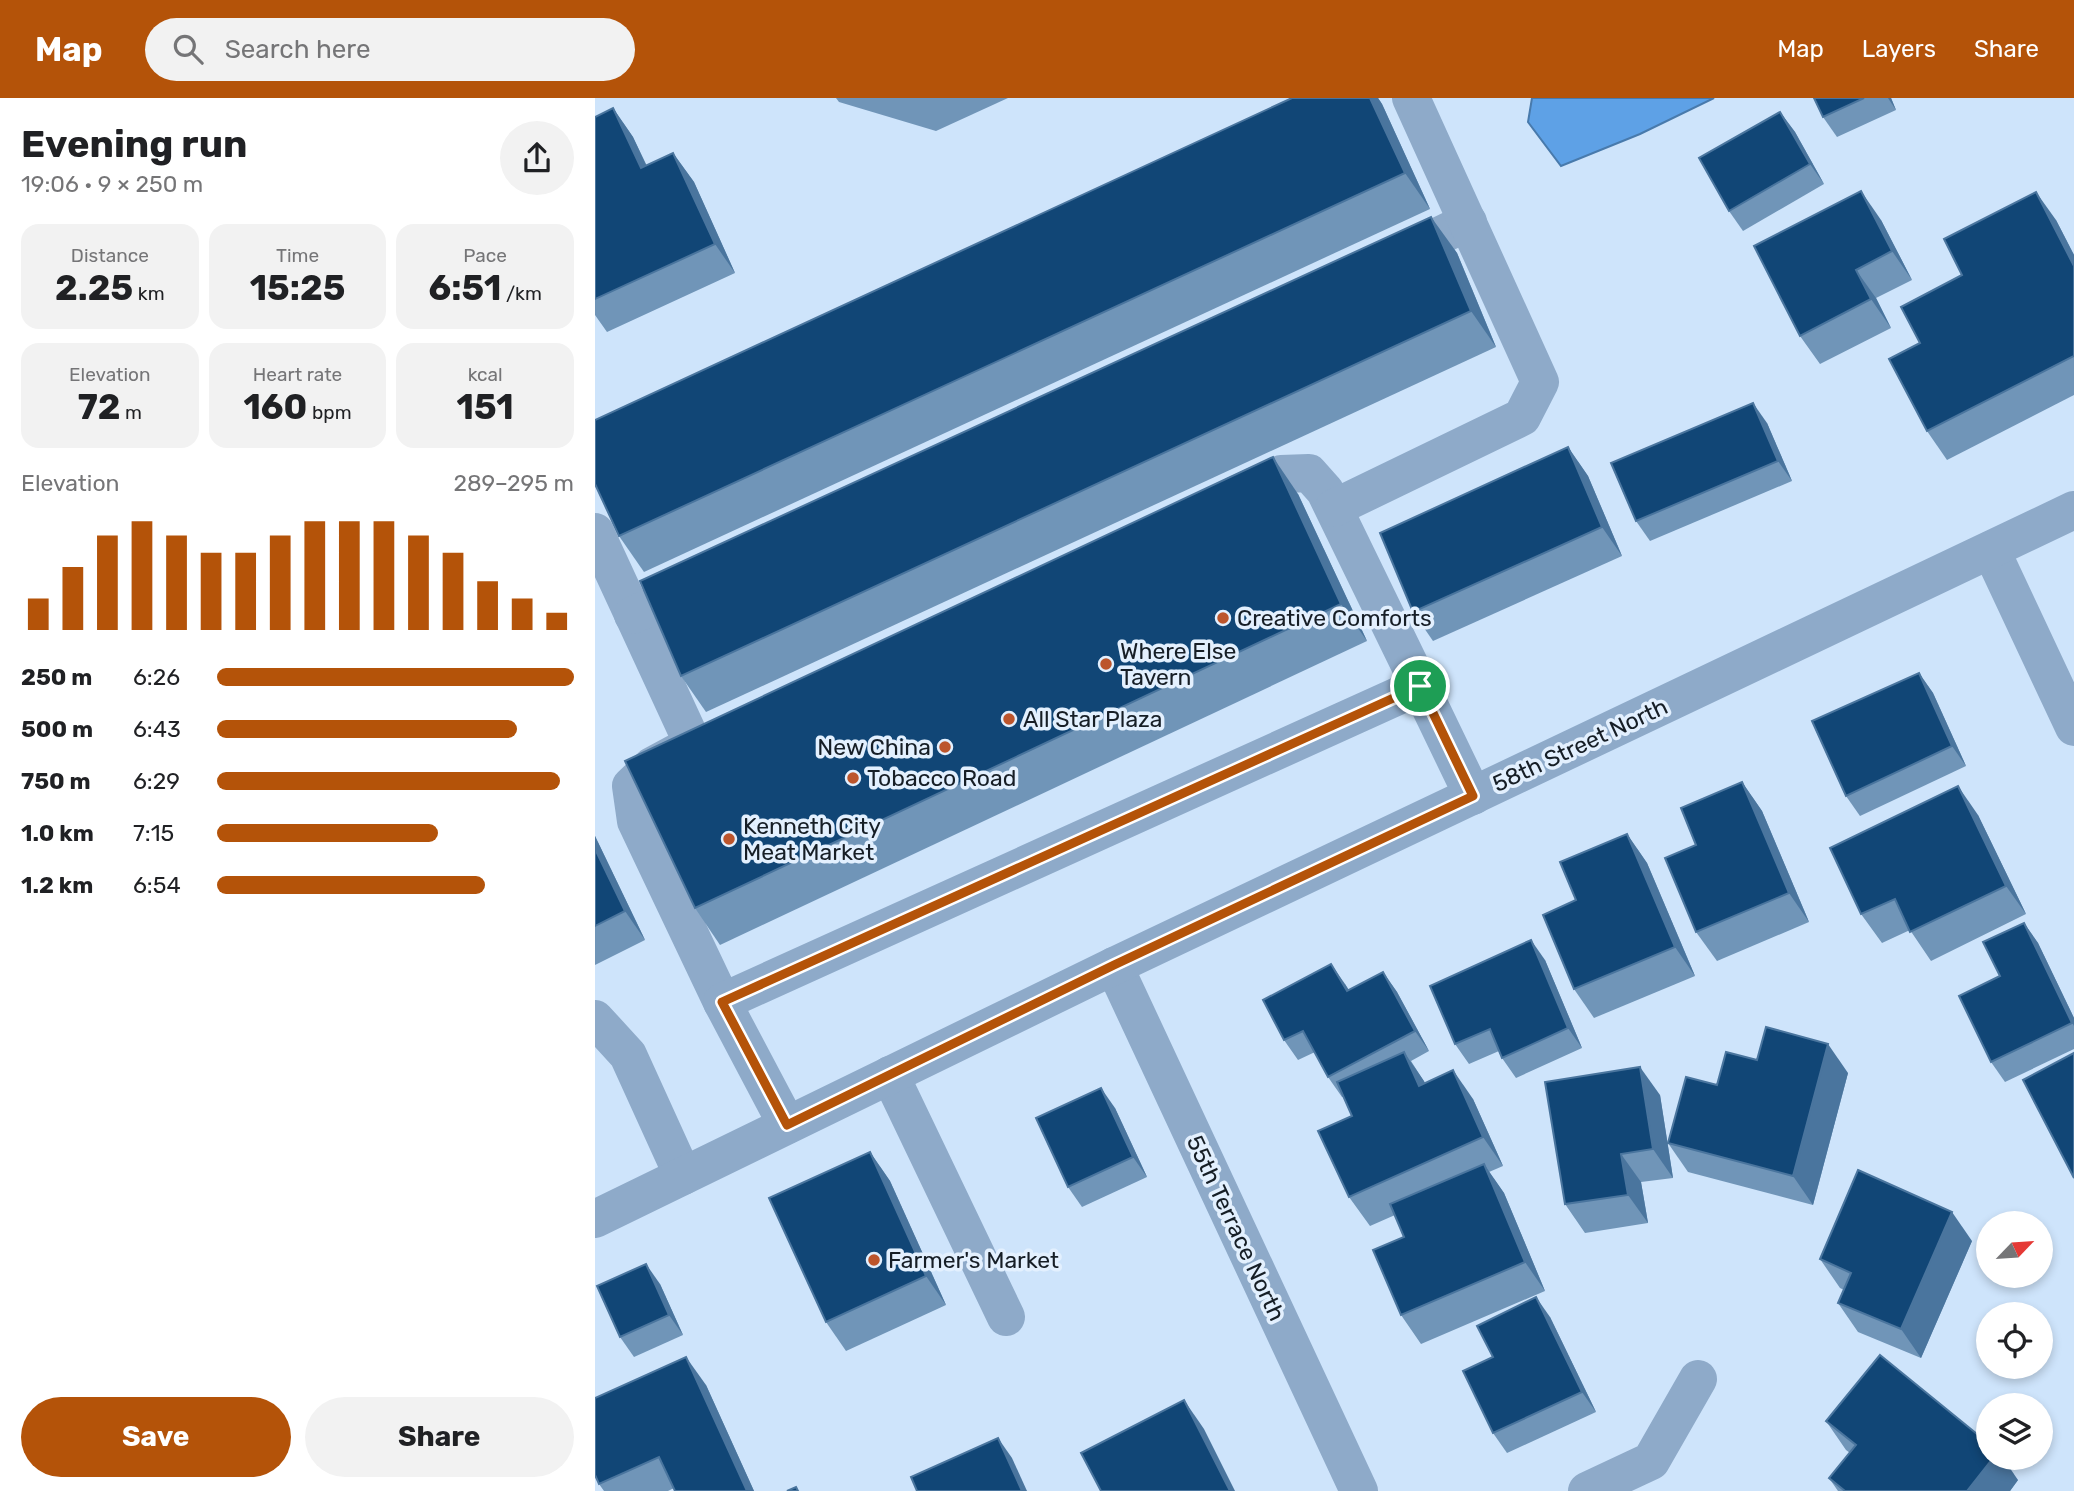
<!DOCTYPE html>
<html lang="en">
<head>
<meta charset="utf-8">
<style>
	body { margin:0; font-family:Rubik,sans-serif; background:#f2f2f2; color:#202124; height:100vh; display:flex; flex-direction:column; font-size:26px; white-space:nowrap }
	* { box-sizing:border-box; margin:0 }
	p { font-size:23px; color:#757577 }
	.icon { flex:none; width:38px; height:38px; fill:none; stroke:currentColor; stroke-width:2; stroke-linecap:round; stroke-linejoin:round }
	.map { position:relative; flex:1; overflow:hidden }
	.sheet { display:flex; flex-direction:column; background:#fff; width:595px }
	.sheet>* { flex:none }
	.needle { width:46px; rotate:65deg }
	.fabs { position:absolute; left:1381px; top:1113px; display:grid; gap:14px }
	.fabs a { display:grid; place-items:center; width:77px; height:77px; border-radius:50%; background:#fff; box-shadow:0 4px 10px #0003; font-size:35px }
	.pin { position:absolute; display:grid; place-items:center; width:60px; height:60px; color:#fff; margin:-30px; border:4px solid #fff; border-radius:50%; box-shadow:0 2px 7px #0007 }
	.round { display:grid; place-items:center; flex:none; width:74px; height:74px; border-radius:37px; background:#f2f2f2 }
	.summary { display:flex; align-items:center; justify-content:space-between; height:119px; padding:0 21px }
	h1 { font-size:38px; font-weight:700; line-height:52px }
	.stats { display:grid; grid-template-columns:repeat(3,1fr); gap:10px; height:119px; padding:7px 21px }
	.stats div { display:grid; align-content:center; border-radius:18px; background:#f2f2f2; text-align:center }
	.stats b { font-size:35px; font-weight:700 }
	.stats small { font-size:19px; font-weight:400 }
	.stats p { font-size:19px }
	.chart { height:196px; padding:14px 21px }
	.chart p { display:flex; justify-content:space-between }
	.chart svg { width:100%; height:126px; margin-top:7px; stroke:#b45309; stroke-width:6 }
	.primary-button { display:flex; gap:14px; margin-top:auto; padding:14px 21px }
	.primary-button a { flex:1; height:80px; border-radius:42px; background:#b45309; color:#fff; font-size:28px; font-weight:700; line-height:80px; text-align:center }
	.primary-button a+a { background:#f2f2f2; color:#202124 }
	ul { padding:0 21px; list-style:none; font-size:23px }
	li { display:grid; grid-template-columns:112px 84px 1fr; align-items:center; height:52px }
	li i { height:18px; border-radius:9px; background:#b45309 }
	header { display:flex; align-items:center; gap:42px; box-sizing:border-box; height:98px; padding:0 35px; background:#b45309; color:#fff }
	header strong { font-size:33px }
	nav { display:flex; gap:38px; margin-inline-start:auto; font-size:24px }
	.search { width:490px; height:63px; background:#f2f2f2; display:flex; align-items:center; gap:18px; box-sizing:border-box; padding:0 24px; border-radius:38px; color:#757577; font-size:26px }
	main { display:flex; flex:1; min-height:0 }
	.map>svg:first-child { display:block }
</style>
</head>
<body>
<header>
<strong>Map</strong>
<div class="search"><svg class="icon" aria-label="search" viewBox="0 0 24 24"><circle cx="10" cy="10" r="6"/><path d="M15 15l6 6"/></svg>Search here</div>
<nav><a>Map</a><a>Layers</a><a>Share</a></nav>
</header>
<main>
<section class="sheet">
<div class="summary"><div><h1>Evening run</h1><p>19:06 · 9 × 250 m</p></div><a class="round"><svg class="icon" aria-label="share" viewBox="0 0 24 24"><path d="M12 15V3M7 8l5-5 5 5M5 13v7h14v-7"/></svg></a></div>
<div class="stats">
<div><p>Distance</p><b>2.25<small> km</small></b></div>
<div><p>Time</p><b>15:25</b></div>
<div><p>Pace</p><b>6:51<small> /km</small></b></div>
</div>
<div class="stats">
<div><p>Elevation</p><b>72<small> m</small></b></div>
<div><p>Heart rate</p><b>160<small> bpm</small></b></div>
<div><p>kcal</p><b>151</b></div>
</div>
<div class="chart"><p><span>Elevation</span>289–295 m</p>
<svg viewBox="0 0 160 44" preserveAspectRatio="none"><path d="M5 44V33M15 44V22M25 44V11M35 44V6M45 44V11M55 44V17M65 44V17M75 44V11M85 44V6M95 44V6M105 44V6M115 44V11M125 44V17M135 44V27M145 44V33M155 44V38"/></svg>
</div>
<ul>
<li><b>250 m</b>6:26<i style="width:100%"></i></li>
<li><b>500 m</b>6:43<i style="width:84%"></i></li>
<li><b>750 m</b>6:29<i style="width:96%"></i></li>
<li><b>1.0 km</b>7:15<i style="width:62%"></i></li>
<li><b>1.2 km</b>6:54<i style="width:75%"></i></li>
</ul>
<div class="primary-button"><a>Save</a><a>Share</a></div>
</section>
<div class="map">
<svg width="1479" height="1393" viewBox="0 0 1479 1393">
	<rect width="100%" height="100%" fill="#cee4fb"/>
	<!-- water -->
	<polygon fill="#5ea1e6" stroke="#487aac" stroke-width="2" points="937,0 1119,0 1045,36 966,68 933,24"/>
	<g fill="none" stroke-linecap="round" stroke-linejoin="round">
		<!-- minor -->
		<g stroke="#8eaac9" stroke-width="38">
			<polyline points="802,158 873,124"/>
			<polyline points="640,397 686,376 714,375 730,393 825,588"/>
			<polyline points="739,410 927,319 945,284 816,0"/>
			<polyline points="0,434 98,646"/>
			<polyline points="1396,452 1479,629"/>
			<polyline points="38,517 102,488"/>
			<polyline points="83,654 57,668 36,688 41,723 127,904"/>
			<polyline points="519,868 764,1393"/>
			<polyline points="0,921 33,957 88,1078"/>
			<polyline points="295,977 411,1219"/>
			<polyline points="192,1027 127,904 825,588 878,698"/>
			<polyline points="0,1121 519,868 1479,412"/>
			<polyline points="992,1393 1056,1363 1103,1281"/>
		</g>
	</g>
	<!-- wall -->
	<g fill="#7095b8">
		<polygon points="241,0 413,0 341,33 244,4"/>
		<polygon points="697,0 783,0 787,6 835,111 49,474 24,438"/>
		<polygon points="1219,0 1296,0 1301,12 1242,39 1228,19"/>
		<polygon points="18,10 38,39 52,68 78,55 99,84 140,175 12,234 0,217 0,19"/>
		<polygon points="1185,14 1200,34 1229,86 1148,133 1134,113"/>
		<polygon points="836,119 862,155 901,249 111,614 86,578"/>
		<polygon points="1286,122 1317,182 1281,200 1296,230 1225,266 1205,238"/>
		<polygon points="1461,122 1479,157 1479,297 1352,362 1332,333 1325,245 1367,177"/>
		<polygon points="1172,325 1197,383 1055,443 1041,423"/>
		<polygon points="973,349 993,378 1027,458 838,543 818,514"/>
		<polygon points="703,396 772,543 125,847 100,810"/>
		<polygon points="1324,575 1338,595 1371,668 1265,718 1251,698"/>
		<polygon points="1147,684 1167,713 1214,824 1122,863 1101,834 1101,747"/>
		<polygon points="1383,717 1431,816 1336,863 1315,832 1287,845 1266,816"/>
		<polygon points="1032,736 1052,765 1100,878 999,920 979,891 981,802"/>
		<polygon points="0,738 50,842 0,867"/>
		<polygon points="1429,825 1443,845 1479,920 1479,951 1410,984 1396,964 1405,878"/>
		<polygon points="950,862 987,950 921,980 907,960 904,953 874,966 860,946"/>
		<polygon points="788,874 802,894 834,953 816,963 830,985 878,1001 908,1068 894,1074 909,1095 950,1193 826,1246 806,1217 809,1139 800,1117 775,1128 754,1099 757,1018 749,999 747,999 733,979 720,954 703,962 689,942 750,886 754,892"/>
		<polygon points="1162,962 1253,975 1218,1107 1093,1074 1073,1045 1122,987"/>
		<polygon points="1065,997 1078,1080 1046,1084 1053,1125 990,1135 970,1106"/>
		<polygon points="520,1010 552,1079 487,1109 473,1089"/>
		<polygon points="275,1054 295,1083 351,1207 251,1253 231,1224"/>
		<polygon points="1377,1143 1326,1260 1263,1234 1243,1205 1249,1192 1245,1190 1225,1161"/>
		<polygon points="65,1186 88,1237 39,1259 25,1239"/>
		<polygon points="955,1219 1001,1314 912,1355 898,1335 898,1259"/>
		<polygon points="111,1287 159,1393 80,1393 79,1390 73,1393 9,1393 4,1386"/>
		<polygon points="1231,1323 1423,1382 1415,1393 1243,1393 1234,1380 1255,1355 1251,1352"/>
	</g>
	<!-- shaded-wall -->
	<g fill="#4a759e">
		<polygon points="775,0 783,0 787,6 835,111 810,75"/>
		<polygon points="1293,0 1296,0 1301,12"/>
		<polygon points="18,10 38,39 66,99 46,70"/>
		<polygon points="1185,14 1200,34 1229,86 1215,66"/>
		<polygon points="78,55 99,84 140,175 120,146"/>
		<polygon points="1266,93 1286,122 1317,182 1297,153"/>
		<polygon points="1441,94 1461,122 1479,157 1479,168"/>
		<polygon points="836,119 862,155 901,249 876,213"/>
		<polygon points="1261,172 1281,200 1296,230 1276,201"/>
		<polygon points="1158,305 1172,325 1197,383 1183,363"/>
		<polygon points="973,349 993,378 1027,458 1007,429"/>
		<polygon points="678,359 703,396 772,543 746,506"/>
		<polygon points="1324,575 1338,595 1371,668 1357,648"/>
		<polygon points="1147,684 1167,713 1214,824 1194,795"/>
		<polygon points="1363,688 1383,717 1431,816 1411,788"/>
		<polygon points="1032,736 1052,765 1100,878 1080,849"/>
		<polygon points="0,738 50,842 30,813 0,751"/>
		<polygon points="1429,825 1443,845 1479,920 1479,928"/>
		<polygon points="936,842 950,862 987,950 973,930"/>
		<polygon points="736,866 750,886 766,913 752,893"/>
		<polygon points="788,874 802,894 834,953 820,933"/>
		<polygon points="1233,946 1253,975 1218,1107 1198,1078"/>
		<polygon points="809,954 829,983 844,1017 824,988"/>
		<polygon points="1045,969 1065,997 1078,1080 1058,1051"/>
		<polygon points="858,972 878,1001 908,1068 888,1039"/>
		<polygon points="506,990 520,1010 552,1079 538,1059"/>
		<polygon points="275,1054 295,1083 351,1207 331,1178"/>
		<polygon points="1026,1056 1046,1084 1053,1125 1033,1097"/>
		<polygon points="889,1066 909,1095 950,1193 930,1164"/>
		<polygon points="1357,1114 1377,1143 1326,1260 1306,1231"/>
		<polygon points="51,1166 65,1186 88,1237 74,1217"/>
		<polygon points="941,1199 955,1219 1001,1314 987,1294"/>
		<polygon points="91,1259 111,1287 159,1393 152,1393"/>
		<polygon points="589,1302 609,1331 640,1393 635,1393"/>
		<polygon points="403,1340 417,1360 432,1393 427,1393"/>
		<polygon points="1398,1360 1408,1360 1423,1382 1415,1393 1372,1393"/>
	</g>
	<!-- building -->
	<g fill="#114676" stroke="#4a759e" stroke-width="2">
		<polygon points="697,0 775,0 810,75 24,438 0,386 0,322"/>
		<polygon points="1219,0 1269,0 1228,19"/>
		<polygon points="18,10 46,70 78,55 120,146 0,201 0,19"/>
		<polygon points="1185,14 1215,66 1134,113 1104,60"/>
		<polygon points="1266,93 1297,153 1261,172 1276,201 1205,238 1159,148"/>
		<polygon points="1441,94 1479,168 1479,258 1332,333 1294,261 1325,245 1306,209 1367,177 1349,141"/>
		<polygon points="836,119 876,213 86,578 45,483"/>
		<polygon points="1158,305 1183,363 1041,423 1016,365"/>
		<polygon points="973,349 1007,429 818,514 785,435"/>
		<polygon points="678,359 746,506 100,810 30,663"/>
		<polygon points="1324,575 1357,648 1251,698 1217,623"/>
		<polygon points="1147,684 1194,795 1101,834 1070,760 1101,747 1086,710"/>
		<polygon points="1363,688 1411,788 1315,834 1300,801 1266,816 1235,750"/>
		<polygon points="1032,736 1080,849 979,891 948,817 981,802 965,764"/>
		<polygon points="0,751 30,813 0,828"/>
		<polygon points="1429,825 1477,925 1396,964 1364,898 1405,878 1388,844"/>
		<polygon points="936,842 973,930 907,960 895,931 860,946 835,888"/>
		<polygon points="736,866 752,893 788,874 820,933 733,979 708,933 689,942 668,902"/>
		<polygon points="1171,929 1233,946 1198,1078 1073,1045 1091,979 1122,987 1131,954 1162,962"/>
		<polygon points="809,954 824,988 858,972 888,1039 754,1099 723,1033 757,1018 742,984"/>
		<polygon points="1479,955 1479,1080 1428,982"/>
		<polygon points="1045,969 1058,1051 1026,1056 1033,1097 970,1106 950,984"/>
		<polygon points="506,990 538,1059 473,1089 441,1020"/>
		<polygon points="275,1054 331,1178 231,1224 174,1100"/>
		<polygon points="889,1066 930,1164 806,1217 778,1152 809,1139 795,1106"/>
		<polygon points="1263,1072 1357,1114 1306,1231 1243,1205 1256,1175 1225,1161"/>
		<polygon points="51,1166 74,1217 25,1239 2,1188"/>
		<polygon points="941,1199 987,1294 898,1335 868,1273 898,1259 882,1228"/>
		<polygon points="1285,1257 1393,1345 1393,1360 1398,1360 1372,1393 1250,1393 1234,1380 1261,1347 1231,1323"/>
		<polygon points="91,1259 152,1393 80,1393 64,1359 4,1386 0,1377 0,1300"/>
		<polygon points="589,1302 635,1393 506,1393 486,1355"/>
		<polygon points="403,1340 427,1393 322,1393 316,1379"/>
		<polygon points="201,1389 203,1393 192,1393"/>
	</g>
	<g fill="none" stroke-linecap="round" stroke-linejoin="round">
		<!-- route casing -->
		<g stroke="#fff" stroke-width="14">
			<polygon id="route" points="825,588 878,698 519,867 192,1027 127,904"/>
		</g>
		<!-- route -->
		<use href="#route" stroke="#b45309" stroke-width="9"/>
	</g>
	<!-- markers -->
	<g fill="#bc552c" stroke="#e3f0fe" stroke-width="2.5">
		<circle cx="628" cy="520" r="7"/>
		<circle cx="511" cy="566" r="7"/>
		<circle cx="414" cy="621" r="7"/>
		<circle cx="350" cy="649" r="7"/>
		<circle cx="258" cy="680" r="7"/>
		<circle cx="134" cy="741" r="7"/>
		<circle cx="279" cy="1162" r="7"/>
	</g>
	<g text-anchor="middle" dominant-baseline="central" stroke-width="7" stroke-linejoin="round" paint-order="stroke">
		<!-- poi labels -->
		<g font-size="23" fill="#161e26" stroke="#e3f0fe" text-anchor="start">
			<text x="642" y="520">Creative Comforts</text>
			<text x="525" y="553">Where Else<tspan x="525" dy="26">Tavern</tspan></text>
			<text x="428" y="621">All Star Plaza</text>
			<text x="336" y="649" text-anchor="end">New China</text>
			<text x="272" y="680">Tobacco Road</text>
			<text x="148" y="728">Kenneth City<tspan x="148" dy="26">Meat Market</tspan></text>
			<text x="293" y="1162">Farmer's Market</text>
		</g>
		<!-- street labels -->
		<g font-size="23" fill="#161e26" stroke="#e3f0fe">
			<text transform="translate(985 647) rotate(-25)">58th Street North</text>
			<text transform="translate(641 1130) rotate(65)">55th Terrace North</text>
		</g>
	</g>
</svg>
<div class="fabs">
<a><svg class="needle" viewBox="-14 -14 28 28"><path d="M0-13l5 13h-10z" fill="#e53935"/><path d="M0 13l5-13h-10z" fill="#757577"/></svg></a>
<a><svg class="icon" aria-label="locate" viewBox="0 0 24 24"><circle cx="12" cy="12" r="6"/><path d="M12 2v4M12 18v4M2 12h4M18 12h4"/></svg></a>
<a><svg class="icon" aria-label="layers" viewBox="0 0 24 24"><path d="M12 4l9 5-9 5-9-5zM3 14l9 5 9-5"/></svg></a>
</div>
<div class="pin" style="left:825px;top:588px;background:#1e9e55"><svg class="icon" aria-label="arrive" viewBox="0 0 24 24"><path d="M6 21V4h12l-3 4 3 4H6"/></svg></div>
</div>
</main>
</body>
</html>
